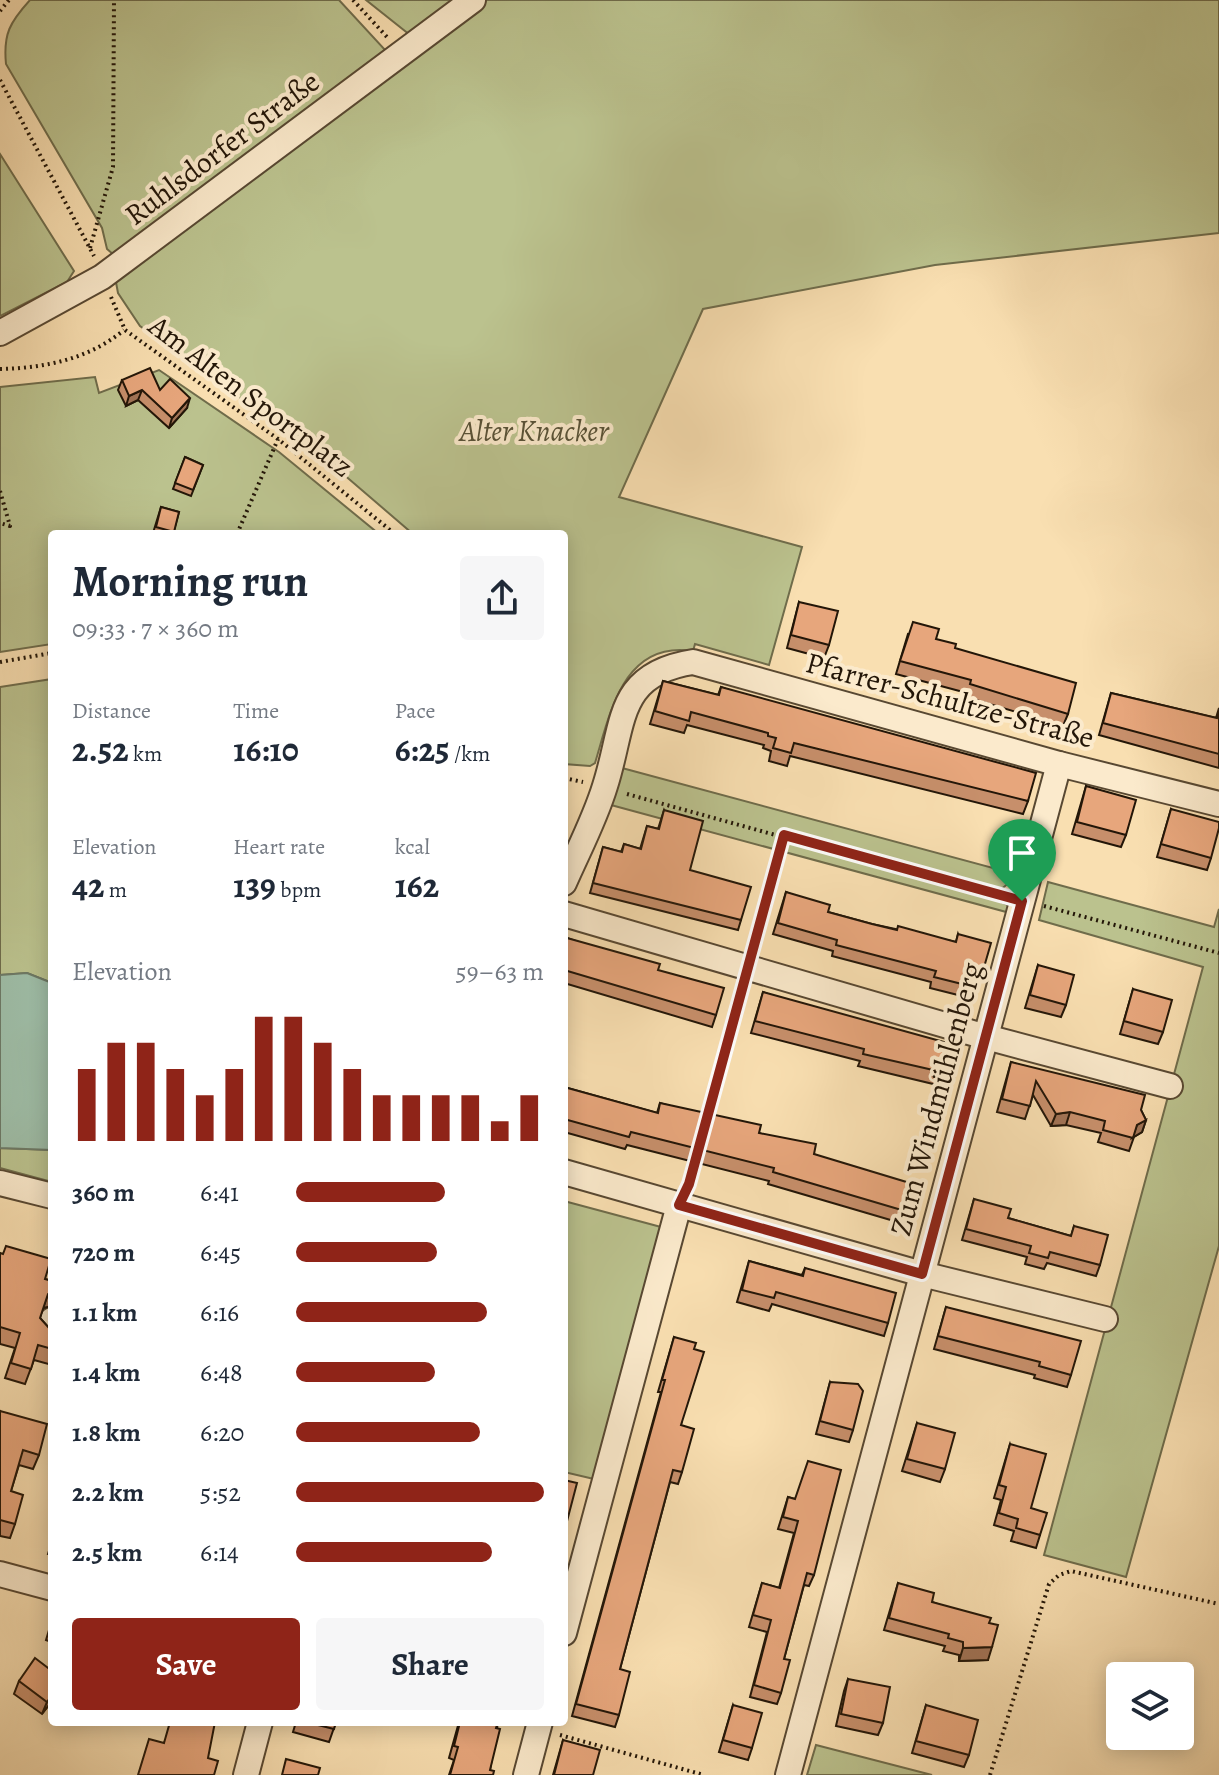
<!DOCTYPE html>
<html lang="en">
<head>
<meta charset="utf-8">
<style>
	body { margin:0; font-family:Alegreya,serif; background:#f6f6f7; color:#1f2937; height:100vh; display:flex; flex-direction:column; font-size:30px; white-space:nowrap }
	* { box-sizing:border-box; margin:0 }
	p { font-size:26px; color:#747a83 }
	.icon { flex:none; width:44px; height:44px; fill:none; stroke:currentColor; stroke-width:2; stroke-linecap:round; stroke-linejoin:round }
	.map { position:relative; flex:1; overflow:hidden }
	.sheet { position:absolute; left:48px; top:530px; width:520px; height:1196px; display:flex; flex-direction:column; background:#fff; border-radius:8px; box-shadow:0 4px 20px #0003 }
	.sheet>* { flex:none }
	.controls { position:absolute; left:1106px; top:1662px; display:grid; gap:16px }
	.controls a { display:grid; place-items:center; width:88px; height:88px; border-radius:8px; background:#fff; box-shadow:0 4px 20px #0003; font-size:40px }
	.pin { position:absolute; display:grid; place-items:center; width:68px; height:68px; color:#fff; margin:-82px -34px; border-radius:50% 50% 50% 0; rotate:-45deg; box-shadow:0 0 8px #0007 }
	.pin .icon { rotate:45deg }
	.round { display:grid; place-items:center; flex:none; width:84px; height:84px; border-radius:8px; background:#f6f6f7 }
	.overview { display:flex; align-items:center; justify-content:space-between; height:136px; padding:0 24px }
	h1 { font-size:44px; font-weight:600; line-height:60px }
	.metrics { display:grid; grid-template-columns:repeat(3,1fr); gap:12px; height:136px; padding:8px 24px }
	.metrics div { display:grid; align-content:center }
	.metrics b { font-size:34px; font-weight:600 }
	.metrics small { font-size:22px; font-weight:400 }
	.metrics p { font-size:22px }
	.chart { height:224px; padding:16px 24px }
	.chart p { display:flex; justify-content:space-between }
	.chart svg { width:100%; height:144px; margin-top:8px; stroke:#8f2418; stroke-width:6 }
	.primary-button { display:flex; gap:16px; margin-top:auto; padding:16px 24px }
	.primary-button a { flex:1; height:92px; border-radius:8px; background:#8f2418; color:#fff; font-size:32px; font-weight:600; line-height:92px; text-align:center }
	.primary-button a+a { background:#f6f6f7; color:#1f2937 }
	ul { padding:0 24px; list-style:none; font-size:26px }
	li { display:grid; grid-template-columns:128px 96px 1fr; align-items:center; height:60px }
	li i { height:20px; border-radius:10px; background:#8f2418 }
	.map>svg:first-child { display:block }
</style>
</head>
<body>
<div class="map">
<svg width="1219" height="1775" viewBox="0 0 1219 1775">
	<rect width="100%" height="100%" fill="#f9dfb1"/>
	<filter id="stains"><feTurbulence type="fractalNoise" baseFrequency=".0025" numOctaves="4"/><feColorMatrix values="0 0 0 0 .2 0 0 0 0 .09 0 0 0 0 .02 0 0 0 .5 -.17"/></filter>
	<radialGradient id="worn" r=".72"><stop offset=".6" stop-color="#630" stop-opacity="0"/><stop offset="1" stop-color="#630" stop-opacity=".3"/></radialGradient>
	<!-- green -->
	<g fill="#bbc28e" stroke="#6f6c4b" stroke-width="2">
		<path d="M30 0H339L387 52 114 255 107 249 102 228 6 64C3 34 10 22 30 0Z"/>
		<polygon points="366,0 456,0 410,35"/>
		<path d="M486 0H1219V233L935 265 703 309 619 497 802 547 769 665 695 644 693 651C623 640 610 714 595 763L590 766 564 764V534H413L328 461 140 326 118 293 115 277Z"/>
		<polygon points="0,154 74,271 67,282 0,316"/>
		<polygon points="159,370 279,452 379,534 52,534 52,644 0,652 0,387 95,377 99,393"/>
		<polygon points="52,679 52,983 27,973 0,975 0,687"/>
		<polygon points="622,768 1019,875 1000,890 996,900 1008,905 1010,913 611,805"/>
		<polygon points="1048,882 1214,927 1219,909 1219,1246 1126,1577 1044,1555 1203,967 1039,920"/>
		<polygon points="0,1148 52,1150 52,1182 0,1168"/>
		<polygon points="564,1201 661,1227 594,1479 564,1472"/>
		<polygon points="816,1745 932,1775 807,1775"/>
	</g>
	<!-- water -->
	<polygon fill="#9ebda7" stroke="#6d7a67" stroke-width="2" points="27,973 52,983 52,1150 0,1148 0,975"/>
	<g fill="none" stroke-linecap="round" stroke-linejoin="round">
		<!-- minor casing -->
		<g stroke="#584832" stroke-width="28">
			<g id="minor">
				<polyline points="0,333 102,277 473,0"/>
				<path d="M564 883C578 851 595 819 605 786 625 724 615 674 693 662L1059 764 1219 804"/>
				<polyline points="564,914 986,1037 1170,1086"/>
				<polyline points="564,1172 922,1274 1105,1319"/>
				<polyline points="0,1183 52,1196"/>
				<polyline points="49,1329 52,1320"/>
				<polyline points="0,1574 52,1588"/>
				<polyline points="564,1633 679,1205"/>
				<polyline points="246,1775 260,1722"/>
				<polyline points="526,1775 540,1722"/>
				<polyline points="788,1775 1059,764"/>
			</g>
		</g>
		<!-- path -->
		<g stroke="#231608" stroke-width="4" stroke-dasharray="2 4" stroke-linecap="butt">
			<polyline points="353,0 387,37"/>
			<polyline points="0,11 9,0"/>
			<polyline points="0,80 94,256"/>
			<polyline points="90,248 113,167 114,0"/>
			<polyline points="111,297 125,330 278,439 395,534"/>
			<path d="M0 369C45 368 89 359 124 330"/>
			<polyline points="0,491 10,526 0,523"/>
			<polyline points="237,534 278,439"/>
			<polyline points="0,662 52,653"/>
			<polyline points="564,778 583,782"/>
			<polyline points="627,794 1000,897"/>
			<polyline points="1044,906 1219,953"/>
			<polyline points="754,944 784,835"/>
			<polyline points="707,1118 742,988"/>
			<polyline points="689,1184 696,1158"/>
			<polyline points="560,1735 704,1775"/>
			<polyline points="990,1775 1049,1584 1059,1575 1071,1571 1219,1604"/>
		</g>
		<!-- minor -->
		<use href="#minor" stroke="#fbeacc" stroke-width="24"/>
	</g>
	<!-- wall -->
	<g fill="#c78f6b" stroke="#231608" stroke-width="2">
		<polygon points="122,380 160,390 187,408 169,428 138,400 126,406 118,390"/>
		<polygon points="185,457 203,465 191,496 173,489"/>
		<polygon points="161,507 179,512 173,534 153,533"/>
		<polygon points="799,602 829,645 824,658 787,648"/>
		<polygon points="908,634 936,639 1068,714 1063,726 966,697 967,693 896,674"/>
		<polygon points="663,681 718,695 721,687 1028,801 1023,814 790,756 787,766 769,761 771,751 763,748 764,745 687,725 684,733 650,724"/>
		<polygon points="1111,693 1216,718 1219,708 1219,768 1099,735"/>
		<polygon points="1086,786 1126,835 1121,847 1072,834"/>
		<polygon points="1171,809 1211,858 1207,870 1157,857"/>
		<polygon points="664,810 690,870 741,920 738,930 590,893 603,847 621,852 624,844 640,849 647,826 658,829"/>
		<polygon points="786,892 828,912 872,924 956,942 958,934 978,988 974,999 930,988 931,982 832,956 833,951 773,934"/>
		<polygon points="567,938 658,970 716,1015 712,1027 564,983 564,946"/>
		<polygon points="1038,965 1066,1005 1061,1017 1025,1008"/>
		<polygon points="1133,989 1163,1032 1158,1044 1120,1034"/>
		<polygon points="763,992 955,1075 950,1088 858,1066 860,1061 751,1033"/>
		<polygon points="1011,1062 1141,1110 1146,1120 1142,1132 1134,1137 1129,1151 1098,1142 1101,1133 1066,1125 1051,1126 1033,1095 1025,1119 997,1112"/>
		<polygon points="564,1087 657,1113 660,1103 759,1133 814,1154 915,1214 911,1226 768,1184 769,1181 627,1145 625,1149 564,1132"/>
		<polygon points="974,1199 1008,1218 1071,1236 1074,1226 1100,1265 1096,1276 1047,1263 1044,1269 1025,1264 1027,1257 962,1240"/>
		<polygon points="0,1253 45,1279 52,1281 52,1306 43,1308 40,1318 49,1328 52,1328 52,1365 34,1360 25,1384 5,1378 15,1348 0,1344"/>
		<polygon points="749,1261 802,1275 805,1268 888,1323 884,1336 772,1304 769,1311 737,1302"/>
		<polygon points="946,1307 1071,1375 1067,1387 1034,1378 1035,1375 934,1349"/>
		<polygon points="674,1337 694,1349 681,1425 682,1472 678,1484 670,1482 620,1669 619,1715 615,1727 572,1716 661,1392 658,1392"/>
		<polygon points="830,1382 853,1430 849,1442 816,1434"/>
		<polygon points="0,1411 39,1455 33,1469 19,1465 11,1491 15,1524 10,1538 0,1536"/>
		<polygon points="917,1423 945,1469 940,1482 902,1471"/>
		<polygon points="1010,1444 1040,1535 1036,1548 1011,1541 1014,1531 994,1525 1001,1500 994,1498"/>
		<polygon points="788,1497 795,1499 814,1575 809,1586 804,1585 784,1659 781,1693 777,1704 750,1697 767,1632 749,1627 762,1583 779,1588 794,1533 778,1529"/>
		<polygon points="52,1541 52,1555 48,1554"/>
		<polygon points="898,1583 932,1602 989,1623 988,1660 959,1661 959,1655 943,1651 945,1646 884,1630"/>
		<polygon points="52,1620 52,1642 46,1640"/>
		<polygon points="848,1679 883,1723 878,1735 836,1726 844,1691"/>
		<polygon points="19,1681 52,1701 42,1714 14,1694"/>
		<polygon points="733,1705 752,1748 748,1760 719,1752"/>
		<polygon points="926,1705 969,1755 964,1767 912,1753"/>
		<polygon points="296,1722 336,1722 329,1742 293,1732"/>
		<polygon points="459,1722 498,1722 490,1770 493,1775 449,1775 454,1760 449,1758"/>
		<polygon points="563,1740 593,1775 553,1775"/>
	</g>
	<!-- shaded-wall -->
	<g fill="#a27457" stroke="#231608" stroke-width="2">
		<polygon points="142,390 138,400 126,406 129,396"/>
		<polygon points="190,398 187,408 169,428 172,418"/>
		<polygon points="1070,1112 1066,1125 1051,1126 1056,1114"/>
		<polygon points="1146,1120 1142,1132 1132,1138 1137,1125"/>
		<polygon points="52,1293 52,1306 43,1308 48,1294"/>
		<polygon points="992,1647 988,1660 959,1661 963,1648"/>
		<polygon points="52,1695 52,1701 42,1714 47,1702"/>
	</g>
	<!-- building -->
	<g fill="#e7a67c" stroke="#231608" stroke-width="2">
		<polygon points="150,368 160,390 170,379 190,398 172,418 142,390 129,396 122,380"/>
		<polygon points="185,457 203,465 193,490 175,483"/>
		<polygon points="161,507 179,512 174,532 156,527"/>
		<polygon points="799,602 838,611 829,645 791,635"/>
		<polygon points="913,622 939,629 936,639 956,644 955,648 1076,683 1068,714 970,684 971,680 900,661"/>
		<polygon points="663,681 719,695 721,687 1036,773 1028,801 794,743 791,753 773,748 776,738 768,736 768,733 691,712 689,721 655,711"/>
		<polygon points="1111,693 1217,718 1219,711 1219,754 1103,723"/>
		<polygon points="1086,786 1136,800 1126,835 1077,822"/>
		<polygon points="1171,809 1219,822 1219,828 1211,858 1161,844"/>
		<polygon points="664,810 703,821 690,870 751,887 741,920 593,883 603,847 622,852 624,844 641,849 647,826 659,829"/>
		<polygon points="786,892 830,905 828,912 872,924 897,930 898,926 956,942 958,934 991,943 978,988 934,977 936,971 836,945 837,940 778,923"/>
		<polygon points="567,938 660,964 658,970 724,988 716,1015 564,970 564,949"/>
		<polygon points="1038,965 1074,975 1066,1005 1030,995"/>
		<polygon points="1133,989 1172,1000 1163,1032 1124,1021"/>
		<polygon points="763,992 962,1047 955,1075 863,1054 864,1049 755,1021"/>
		<polygon points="1011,1062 1145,1095 1141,1110 1146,1120 1137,1125 1133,1138 1103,1130 1105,1121 1070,1112 1056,1114 1036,1081 1030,1106 1002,1099"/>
		<polygon points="564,1087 658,1113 660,1103 761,1125 759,1133 816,1144 814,1154 923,1187 915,1214 773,1172 774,1168 631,1132 629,1137 564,1119"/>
		<polygon points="974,1199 1011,1209 1008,1218 1071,1236 1074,1226 1108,1235 1100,1265 1050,1252 1048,1258 1029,1253 1031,1246 966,1229"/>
		<polygon points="6,1246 51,1259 45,1279 52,1281 52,1293 48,1294 40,1318 49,1328 52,1328 52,1349 38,1345 31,1369 11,1363 20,1333 0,1327 0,1253 3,1254"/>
		<polygon points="749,1261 803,1276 805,1268 896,1293 888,1323 776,1292 774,1298 742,1290"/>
		<polygon points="946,1307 1081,1341 1071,1375 1039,1366 1040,1362 938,1336"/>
		<polygon points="674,1337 696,1343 694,1349 704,1352 681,1425 694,1429 682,1472 673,1470 620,1669 630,1672 619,1715 576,1704 665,1380 662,1380"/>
		<polygon points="830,1382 858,1384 863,1391 853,1430 820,1421"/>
		<polygon points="0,1411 47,1424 39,1455 23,1450 11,1491 23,1495 15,1524 0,1520"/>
		<polygon points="917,1423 955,1433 945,1469 907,1459"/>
		<polygon points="1010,1444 1046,1454 1031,1508 1047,1513 1040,1535 1016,1528 1018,1519 999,1513 1006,1487 999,1485"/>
		<polygon points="808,1461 841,1470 814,1575 807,1573 784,1659 790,1660 781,1693 754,1685 771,1620 753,1615 762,1583 780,1588 798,1521 783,1517 788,1497 795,1499"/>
		<polygon points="564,1480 577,1483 566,1525 564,1524"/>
		<polygon points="898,1583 934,1593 932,1602 991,1618 989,1623 998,1625 992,1647 963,1648 963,1642 948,1638 949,1634 889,1618"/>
		<polygon points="35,1658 52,1671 52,1695 47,1702 19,1681"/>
		<polygon points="848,1679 890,1687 883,1723 841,1714"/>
		<polygon points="733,1705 762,1713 752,1748 723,1740"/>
		<polygon points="926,1705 978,1720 969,1755 916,1741"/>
		<polygon points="170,1722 215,1722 208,1758 218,1761 214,1775 138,1775 149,1739 164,1743"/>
		<polygon points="306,1722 336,1722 334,1729"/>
		<polygon points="460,1722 498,1722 496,1728 500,1729 490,1770 494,1771 493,1775 450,1775 458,1747 454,1746"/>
		<polygon points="563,1740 600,1750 593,1775 554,1775"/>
		<polygon points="286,1759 320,1768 318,1775 282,1775"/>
	</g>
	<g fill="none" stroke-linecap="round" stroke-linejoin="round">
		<!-- route casing -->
		<g stroke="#fff" stroke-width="16">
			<polygon id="route" points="784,835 1022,901 922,1274 679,1205 689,1184"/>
		</g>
		<!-- route -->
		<use href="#route" stroke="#8f2418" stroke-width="10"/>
	</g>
	<g text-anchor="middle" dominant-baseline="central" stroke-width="8" stroke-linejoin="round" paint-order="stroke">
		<!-- street labels -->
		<g font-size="30" fill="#231608" stroke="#fbeacc">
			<text transform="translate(222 148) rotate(-37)">Ruhlsdorfer Straße</text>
			<text transform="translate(251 396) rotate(37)">Am Alten Sportplatz</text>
			<text transform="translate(950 700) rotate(15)">Pfarrer-Schultze-Straße</text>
			<text transform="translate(936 1099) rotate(-75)">Zum Windmühlenberg</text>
		</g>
		<!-- park labels -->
		<g font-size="30" font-style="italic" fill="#585237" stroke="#fbeacc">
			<text x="534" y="431">Alter Knacker</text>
		</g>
	</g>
	<rect width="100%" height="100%" filter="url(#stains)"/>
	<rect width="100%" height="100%" fill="url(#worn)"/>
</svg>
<div class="controls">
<a><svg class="icon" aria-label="layers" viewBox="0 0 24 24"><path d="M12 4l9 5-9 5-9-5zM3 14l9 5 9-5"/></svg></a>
</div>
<div class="pin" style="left:1022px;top:901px;background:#1e9e55"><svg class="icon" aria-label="arrive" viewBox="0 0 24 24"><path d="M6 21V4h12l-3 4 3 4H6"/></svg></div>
<section class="sheet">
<div class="overview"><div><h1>Morning run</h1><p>09:33 · 7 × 360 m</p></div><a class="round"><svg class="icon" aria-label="share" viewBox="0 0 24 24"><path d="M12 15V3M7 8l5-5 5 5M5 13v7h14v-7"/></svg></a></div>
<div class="metrics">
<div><p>Distance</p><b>2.52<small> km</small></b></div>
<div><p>Time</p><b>16:10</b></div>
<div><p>Pace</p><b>6:25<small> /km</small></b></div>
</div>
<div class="metrics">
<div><p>Elevation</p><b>42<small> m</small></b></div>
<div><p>Heart rate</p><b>139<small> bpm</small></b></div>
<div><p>kcal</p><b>162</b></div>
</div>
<div class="chart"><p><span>Elevation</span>59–63 m</p>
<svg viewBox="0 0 160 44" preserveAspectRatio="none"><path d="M5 44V22M15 44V14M25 44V14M35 44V22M45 44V30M55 44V22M65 44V6M75 44V6M85 44V14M95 44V22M105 44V30M115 44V30M125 44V30M135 44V30M145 44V38M155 44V30"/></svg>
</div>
<ul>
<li><b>360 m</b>6:41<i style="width:60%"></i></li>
<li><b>720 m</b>6:45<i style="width:57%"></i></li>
<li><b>1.1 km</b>6:16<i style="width:77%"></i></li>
<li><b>1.4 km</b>6:48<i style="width:56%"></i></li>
<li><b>1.8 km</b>6:20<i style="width:74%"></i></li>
<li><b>2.2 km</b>5:52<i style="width:100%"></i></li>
<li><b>2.5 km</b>6:14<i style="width:79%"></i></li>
</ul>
<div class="primary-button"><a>Save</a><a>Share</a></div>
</section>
</div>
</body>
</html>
